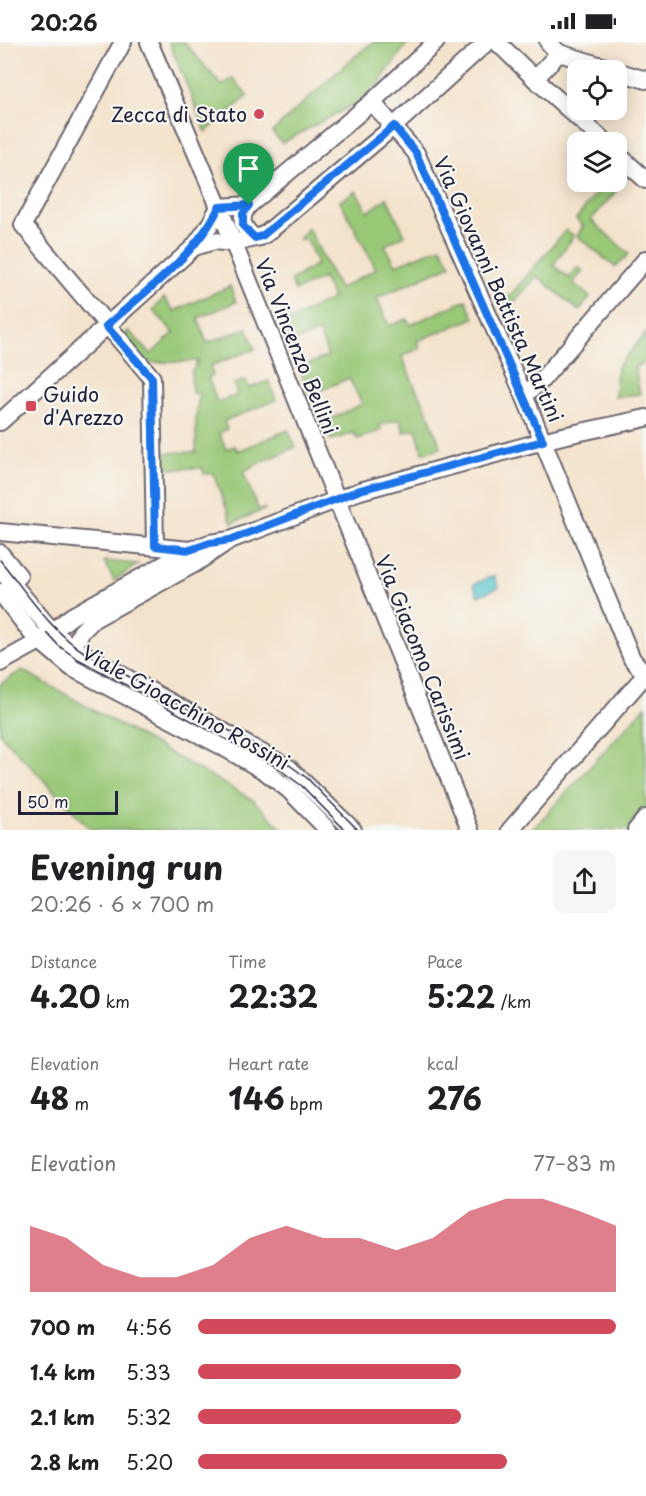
<!DOCTYPE html>
<html lang="en">
<head>
<meta charset="utf-8">
<style>
	body { margin:0; font-family:"Playpen Sans",sans-serif; background:#f6f6f6; color:#202124; height:100vh; display:flex; flex-direction:column; font-size:22px; white-space:nowrap }
	* { box-sizing:border-box; margin:0 }
	p { font-size:20px; color:#757577 }
	.icon { flex:none; width:33px; height:33px; fill:none; stroke:currentColor; stroke-width:2; stroke-linecap:round; stroke-linejoin:round }
	.map { position:relative; height:788px; overflow:hidden }
	.side { display:flex; flex-direction:column; background:#fff; flex:1 }
	.side>* { flex:none }
	.buttons { position:absolute; left:567px; top:18px; display:grid; gap:12px }
	.buttons a { display:grid; place-items:center; width:60px; height:60px; border-radius:12px; background:#fff; box-shadow:0 3px 15px #0003; font-size:30px }
	.scale { position:absolute; left:18px; bottom:15px; width:100px; box-sizing:border-box; padding-left:6px; border:3px solid #22223b; border-top:0; font-size:16px; line-height:21px; white-space:nowrap; color:#22223b; -webkit-text-stroke:4px #f6f6f2; paint-order:stroke }
	.pin { position:absolute; display:grid; place-items:center; width:51px; height:51px; color:#fff; margin:-62px -26px; border-radius:50% 50% 50% 0; rotate:-45deg; box-shadow:0 0 6px #0007 }
	.pin .icon { rotate:45deg }
	.round { display:grid; place-items:center; flex:none; width:63px; height:63px; border-radius:12px; background:#f6f6f6 }
	.summary { display:flex; align-items:center; justify-content:space-between; height:102px; padding:0 30px }
	h1 { font-size:33px; font-weight:700; line-height:45px }
	.metrics { display:grid; grid-template-columns:repeat(3,1fr); gap:9px; height:102px; padding:6px 30px }
	.metrics div { display:grid; align-content:center }
	.metrics b { font-size:30px; font-weight:700 }
	.metrics small { font-size:16px; font-weight:400 }
	.metrics p { font-size:16px }
	.chart { height:168px; padding:12px 30px }
	.chart p { display:flex; justify-content:space-between }
	.chart svg { width:100%; height:108px; margin-top:6px; fill:#d1495b; opacity:.7 }
	ul { padding:0 30px; list-style:none; font-size:20px }
	li { display:grid; grid-template-columns:96px 72px 1fr; align-items:center; height:45px }
	li i { height:15px; border-radius:8px; background:#d1495b }
	.status { display:flex; justify-content:space-between; align-items:center; height:42px; padding:0 30px; background:#fff; direction:ltr }
	.status svg { height:16px; fill:currentColor }
	.map>svg:first-child { display:block }
</style>
</head>
<body>
<div class="status"><b>20:26</b><svg viewBox="0 0 49 12"><path d="M0 12V9h3v3zM5 12V6h3v6zM10 12V3h3v9zM15 12V0h3v12zM26 1h20v11H26zM47 4h2v5h-2z"/></svg></div>
<div class="map">
<svg width="646" height="788" viewBox="0 0 646 788">
	<rect width="100%" height="100%" fill="#f6f6f2"/>
	<filter id="ink" filterUnits="userSpaceOnUse"><feTurbulence type="fractalNoise" baseFrequency=".0167" numOctaves="2"/><feDisplacementMap in="SourceGraphic" scale="12" xChannelSelector="R" yChannelSelector="G"/><feConvolveMatrix kernelMatrix="1 2 1 2 8 2 1 2 1" color-interpolation-filters="sRGB"/></filter>
	<filter id="wash" filterUnits="userSpaceOnUse"><feTurbulence type="fractalNoise" baseFrequency=".008" numOctaves="4" result="noise"/><feDisplacementMap in="SourceGraphic" scale="24" xChannelSelector="R" yChannelSelector="G"/><feGaussianBlur stdDeviation="1.35" result="paint"/><feColorMatrix in="noise" values="0 0 0 0 0 0 0 0 0 0 0 0 0 0 0 0 0 1.4 0 .05"/><feComposite in="paint" operator="in"/></filter>
	<g filter="url(#wash)">
		<rect width="100%" height="100%" fill="#f4e3cc"/>
		<!-- green -->
		<g fill="#99c877" stroke="#5e7559" stroke-width="1.5">
			<polygon points="169,0 184,0 222,44 233,36 248,54 206,90"/>
			<polygon points="373,0 408,0 371,53 282,101 272,90 347,21"/>
			<polygon points="617,135 624,140 591,178 629,212 615,225 577,194 583,184 576,177 605,140 616,140"/>
			<polygon points="356,149 368,170 387,156 405,193 385,203 396,223 441,205 451,223 377,256 389,284 407,277 410,283 466,258 474,276 417,299 420,306 402,314 414,343 425,363 441,406 423,411 416,387 404,390 400,377 380,383 381,389 357,397 354,391 331,398 322,381 362,362 349,336 310,353 299,326 328,314 319,290 289,301 280,283 333,256 323,236 295,249 291,238 317,222 307,198 299,197 308,186 339,247 376,227 340,159"/>
			<polygon points="566,188 574,194 553,223 569,236 578,225 583,229 573,241 590,255 579,269 537,234 505,270 502,263"/>
			<polygon points="230,244 236,260 198,276 207,301 247,286 255,307 210,324 213,333 208,335 217,360 237,353 234,342 246,338 249,346 269,339 276,358 224,379 227,387 219,391 226,407 235,404 238,409 288,388 296,405 257,422 243,430 258,467 266,467 232,481 213,431 204,432 203,426 162,427 160,411 196,410 196,377 199,351 192,351 191,331 198,319 145,321 122,293 129,289 151,312 174,291 153,268 164,256 174,269"/>
			<polygon points="646,291 646,320 635,325 640,352 615,355 617,325"/>
			<polygon points="104,519 138,522 114,539"/>
			<polygon points="22,628 253,758 283,788 91,788 0,692 0,642"/>
			<polygon points="646,664 646,788 532,788"/>
		</g>
		<!-- water -->
		<polygon fill="#5bc8d0" stroke="#3e7586" stroke-width="1.5" points="494,534 499,545 478,554 474,542"/>
	</g>
	<g filter="url(#ink)">
		<g fill="none" stroke-linecap="round" stroke-linejoin="round">
			<!-- minor casing -->
			<g stroke="#6c666e" stroke-width="20">
				<g id="minor">
					<polyline points="123,0 23,183 152,336 155,504"/>
					<polyline points="149,0 219,165 470,788"/>
					<polyline points="497,0 535,37 605,100"/>
					<polyline points="548,0 559,11 615,28"/>
					<polyline points="616,29 646,38"/>
					<polyline points="535,37 559,11"/>
					<polyline points="372,60 416,111 524,353 632,617 646,633"/>
					<polyline points="616,111 646,138"/>
					<path d="M249 163C238 176 242 186 255 196"/>
					<polyline points="219,165 249,163 372,60 436,0"/>
					<polyline points="194,205 214,199 233,201 260,195 267,191 394,84 487,0"/>
					<polyline points="524,353 539,341 646,217"/>
					<polyline points="0,380 194,205 209,184 219,165"/>
					<polyline points="0,490 190,508"/>
					<polyline points="0,511 19,534"/>
					<polyline points="0,527 52,589 73,606 289,726 353,788"/>
					<polyline points="0,550 33,593 72,626 223,705 266,730 289,748 328,788"/>
					<polyline points="70,614 81,590 94,577 196,521 227,500"/>
					<polyline points="0,621 40,599 72,574 190,508 210,501 230,498 360,449 558,395 646,376"/>
					<polyline points="510,788 646,632"/>
					<polyline points="636,788 646,776"/>
				</g>
			</g>
			<!-- minor -->
			<use href="#minor" stroke="#fff" stroke-width="16"/>
			<!-- tram -->
			<g stroke="#22223b" stroke-width="1.5">
				<path d="M0 518C27 551 50 589 87 612L280 716 307 736 358 788"/>
				<polyline points="47,591 59,604 76,616 275,724 302,744 345,788"/>
			</g>
		</g>
	</g>
	<g fill="none" stroke-linecap="round" stroke-linejoin="round" filter="url(#ink)">
		<!-- route casing -->
		<g stroke="#fff" stroke-width="12">
			<path id="route" d="M394 84 416 111 543 399 360 448 230 498 210 501 190 508 155 504 152 336 106 284C145 250 197 212 219 165L249 163 243 172V184L255 196 262 194Z"/>
		</g>
		<!-- route -->
		<use href="#route" stroke="#1a73e8" stroke-width="8"/>
	</g>
	<!-- markers -->
	<g fill="#d1495b" stroke="#f6f6f2" stroke-width="2">
		<circle cx="259" cy="72" r="6"/>
		<rect x="25" y="358" width="12" height="12" rx="3"/>
	</g>
	<g text-anchor="middle" dominant-baseline="central" stroke-width="4.5" stroke-linejoin="round" paint-order="stroke">
		<!-- poi labels -->
		<g font-size="20" fill="#22223b" stroke="#f6f6f2" text-anchor="end">
			<text x="247" y="72">Zecca di Stato</text>
			<text x="43" y="352" text-anchor="start">Guido<tspan x="43" dy="23">d'Arezzo</tspan></text>
		</g>
		<!-- street labels -->
		<g font-size="20" fill="#22223b" stroke="#f6f6f2">
			<text transform="translate(499 247) rotate(66)">Via Giovanni Battista Martini</text>
			<text transform="translate(297 304) rotate(68)">Via Vincenzo Bellini</text>
			<text transform="translate(423 615) rotate(68)">Via Giacomo Carissimi</text>
			<text transform="translate(186 665) rotate(29)">Viale Gioacchino Rossini</text>
		</g>
	</g>
</svg>
<div class="buttons">
<a><svg class="icon" aria-label="locate" viewBox="0 0 24 24"><circle cx="12" cy="12" r="6"/><path d="M12 2v4M12 18v4M2 12h4M18 12h4"/></svg></a>
<a><svg class="icon" aria-label="layers" viewBox="0 0 24 24"><path d="M12 4l9 5-9 5-9-5zM3 14l9 5 9-5"/></svg></a>
</div>
<div class="scale">50 m</div>
<div class="pin" style="left:249px;top:163px;background:#1e9e55"><svg class="icon" aria-label="arrive" viewBox="0 0 24 24"><path d="M6 21V4h12l-3 4 3 4H6"/></svg></div>
</div>
<section class="side">
<div class="summary"><div><h1>Evening run</h1><p>20:26 · 6 × 700 m</p></div><a class="round"><svg class="icon" aria-label="share" viewBox="0 0 24 24"><path d="M12 15V3M7 8l5-5 5 5M5 13v7h14v-7"/></svg></a></div>
<div class="metrics">
<div><p>Distance</p><b>4.20<small> km</small></b></div>
<div><p>Time</p><b>22:32</b></div>
<div><p>Pace</p><b>5:22<small> /km</small></b></div>
</div>
<div class="metrics">
<div><p>Elevation</p><b>48<small> m</small></b></div>
<div><p>Heart rate</p><b>146<small> bpm</small></b></div>
<div><p>kcal</p><b>276</b></div>
</div>
<div class="chart"><p><span>Elevation</span>77–83 m</p>
<svg viewBox="0 0 160 44" preserveAspectRatio="none"><path d="M0 44V17L10 22L20 33L30 38L40 38L50 33L60 22L70 17L80 22L90 22L100 27L110 22L120 11L130 6L140 6L150 11L160 17V44z"/></svg>
</div>
<ul>
<li><b>700 m</b>4:56<i style="width:100%"></i></li>
<li><b>1.4 km</b>5:33<i style="width:63%"></i></li>
<li><b>2.1 km</b>5:32<i style="width:63%"></i></li>
<li><b>2.8 km</b>5:20<i style="width:74%"></i></li>
</ul>
</section>
</body>
</html>
